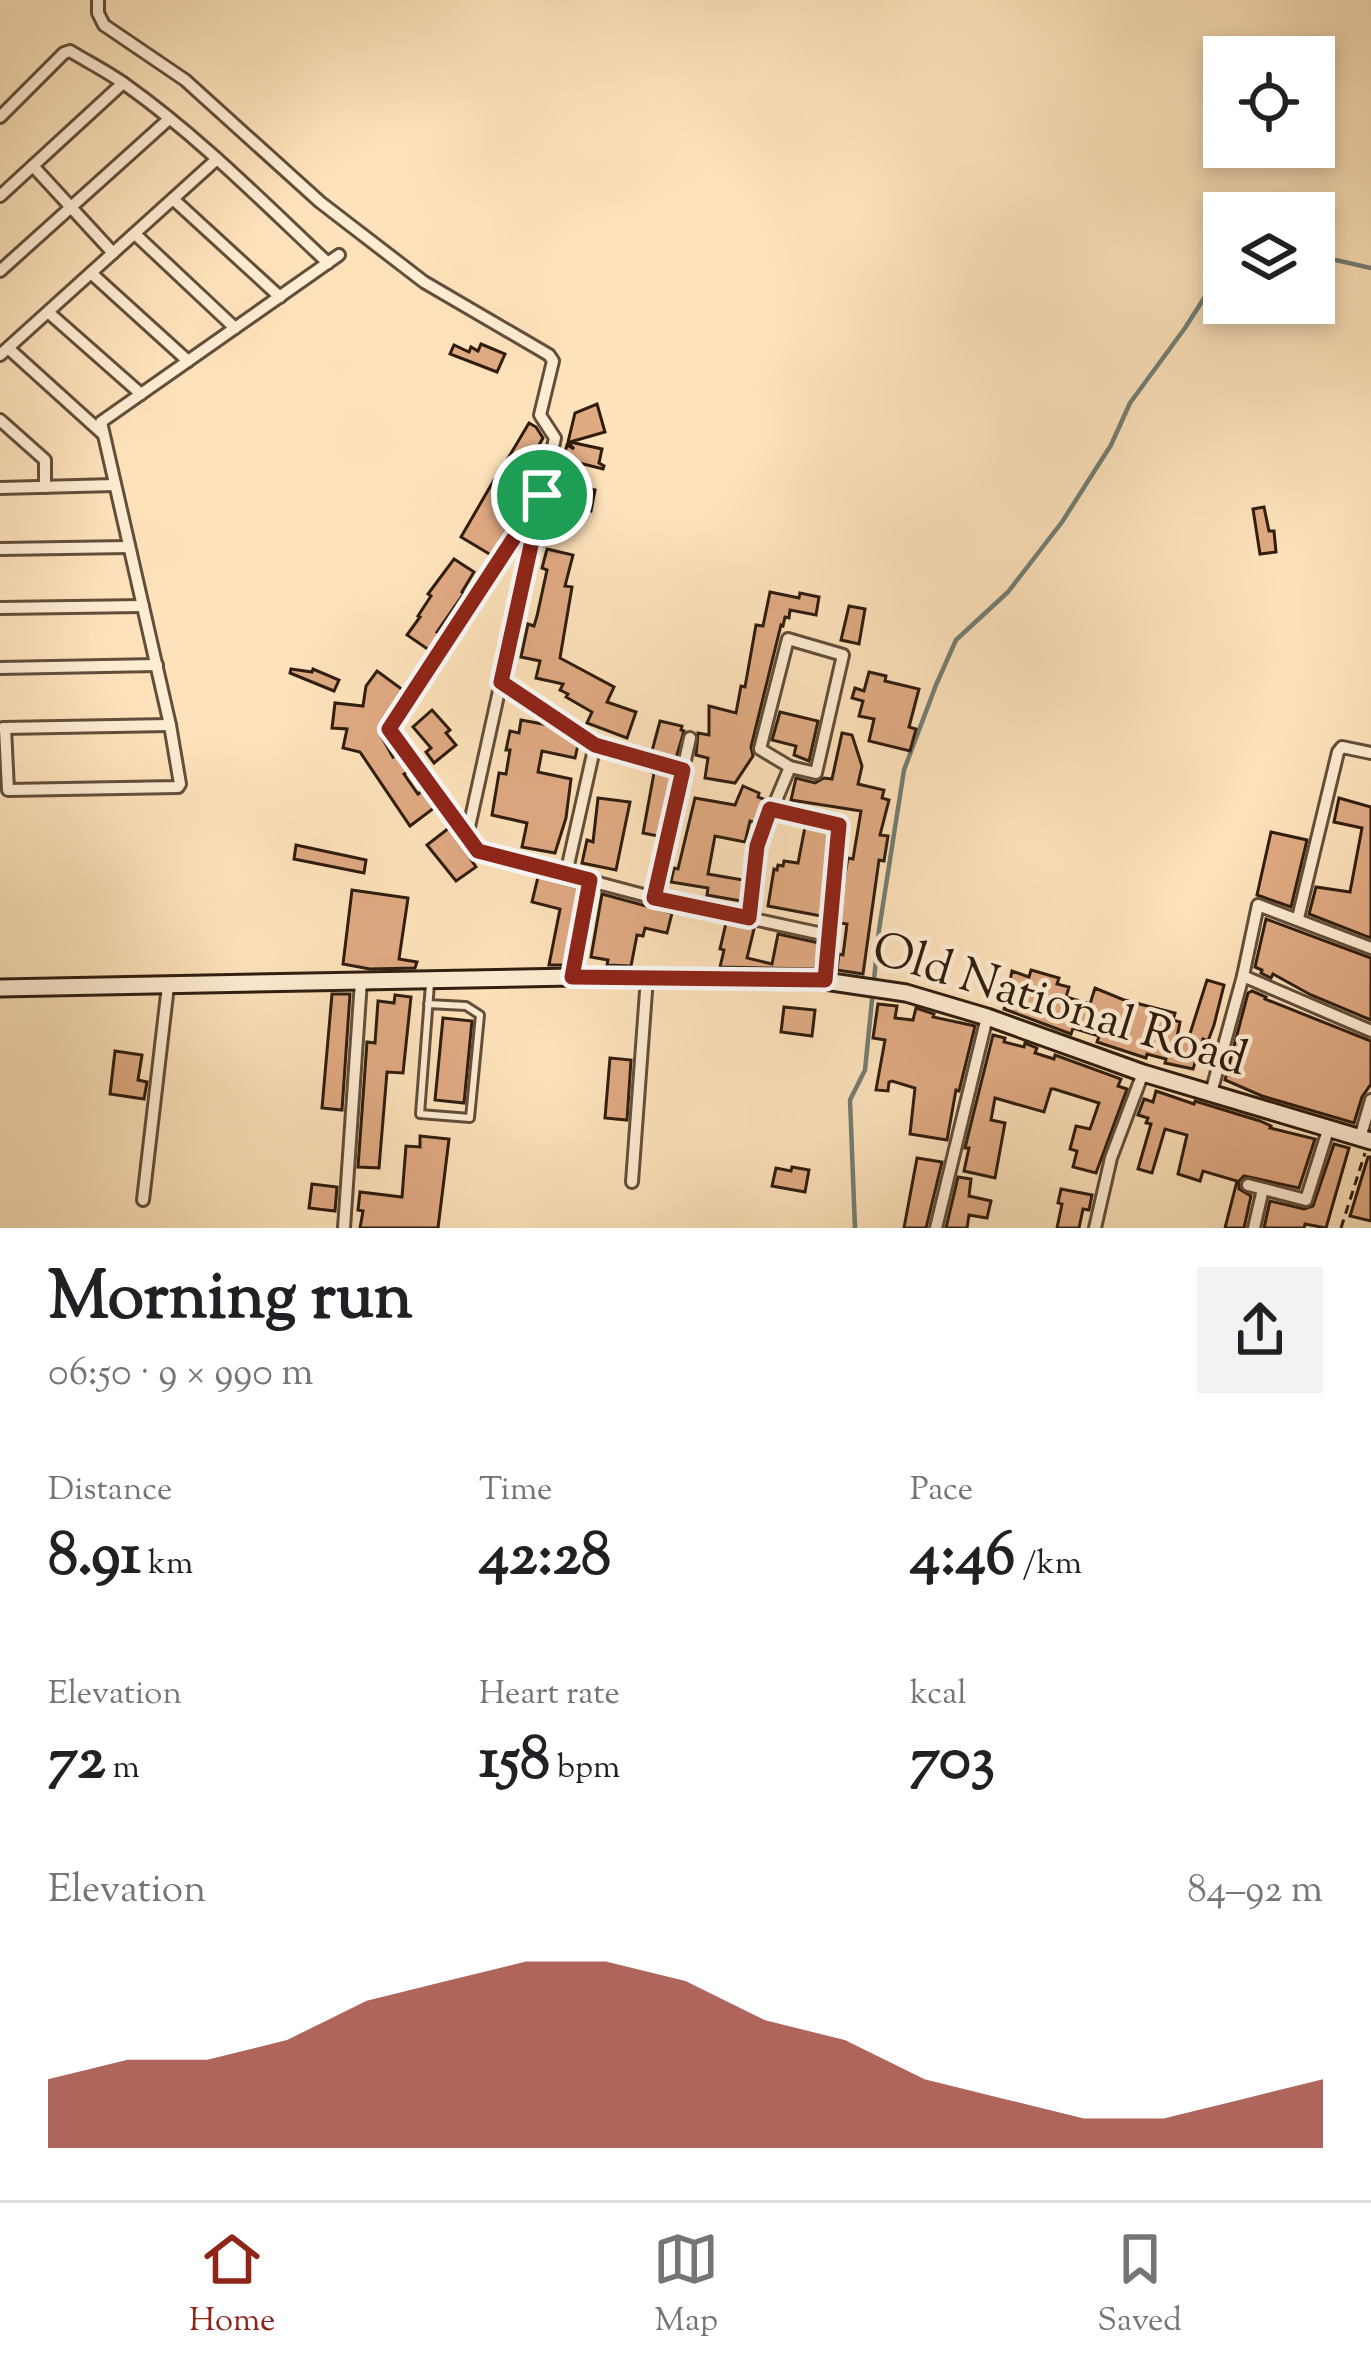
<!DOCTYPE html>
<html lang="en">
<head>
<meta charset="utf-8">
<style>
	body { margin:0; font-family:"Sorts Mill Goudy",serif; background:#f2f2f2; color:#202124; height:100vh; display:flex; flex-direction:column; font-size:45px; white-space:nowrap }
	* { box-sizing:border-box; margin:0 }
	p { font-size:39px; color:#757577 }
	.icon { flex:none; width:66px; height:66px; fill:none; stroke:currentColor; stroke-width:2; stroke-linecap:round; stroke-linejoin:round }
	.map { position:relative; height:1228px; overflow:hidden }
	.drawer { display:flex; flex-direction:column; background:#fff; flex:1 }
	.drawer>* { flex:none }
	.controls { position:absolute; left:1203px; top:36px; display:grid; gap:24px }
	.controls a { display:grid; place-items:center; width:132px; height:132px; border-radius:0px; background:#fff; box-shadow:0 6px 18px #0003; font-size:60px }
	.pin { position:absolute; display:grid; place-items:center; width:102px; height:102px; color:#fff; margin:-51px; border:6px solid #fff; border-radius:50%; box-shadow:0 3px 12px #0007 }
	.round { display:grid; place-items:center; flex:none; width:126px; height:126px; border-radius:0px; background:#f2f2f2 }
	.headline { display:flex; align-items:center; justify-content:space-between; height:204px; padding:0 48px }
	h1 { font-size:66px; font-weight:700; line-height:90px }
	.metrics { display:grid; grid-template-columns:repeat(3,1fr); gap:18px; height:204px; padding:12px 48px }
	.metrics div { display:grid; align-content:center }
	.metrics b { font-size:60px; font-weight:700 }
	.metrics small { font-size:33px; font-weight:400 }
	.metrics p { font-size:33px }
	.chart { height:336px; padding:24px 48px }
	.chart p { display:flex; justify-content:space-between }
	.chart svg { width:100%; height:216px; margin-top:12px; fill:#8f2418; opacity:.7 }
	.tabs { display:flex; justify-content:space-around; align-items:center; height:168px; border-top:3px solid #e0e0e0; background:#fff; font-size:33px; color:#757577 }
	.tabs a { display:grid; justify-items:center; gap:6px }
	.tabs .active { color:#8f2418 }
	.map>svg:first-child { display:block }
</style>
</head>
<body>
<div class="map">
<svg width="1371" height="1228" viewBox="0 0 1371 1228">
	<rect width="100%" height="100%" fill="#fde2bb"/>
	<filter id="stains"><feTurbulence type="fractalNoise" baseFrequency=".00167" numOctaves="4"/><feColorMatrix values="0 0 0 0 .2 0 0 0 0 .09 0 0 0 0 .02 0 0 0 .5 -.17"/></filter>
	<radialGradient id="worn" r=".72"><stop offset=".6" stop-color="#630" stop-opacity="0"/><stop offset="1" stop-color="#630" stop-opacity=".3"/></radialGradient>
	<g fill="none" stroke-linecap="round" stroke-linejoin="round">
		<!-- stream -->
		<g stroke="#737d73" stroke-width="4.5">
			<polyline points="1314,255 1371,268"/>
			<polyline points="855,1228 850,1100 865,1070 879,930 904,770 936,685 956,640 1008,592 1062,522 1111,445 1130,403 1185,328 1224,267"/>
		</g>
	</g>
	<!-- building -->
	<g fill="#e0aa83" stroke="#2f1d0f" stroke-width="3">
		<polygon points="481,344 505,354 497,372 450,354 454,345 469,352 471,347 478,351"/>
		<polygon points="597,404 605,432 570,442 602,449 599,463 604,466 603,469 563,459 567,445 574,449 568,442 575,413"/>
		<polygon points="529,423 536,427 543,438 535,452 541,456 533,476 507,460"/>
		<polygon points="494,480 525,499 491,555 461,537"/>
		<polygon points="566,484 595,490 591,511 561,505"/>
		<polygon points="1264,507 1269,531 1274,531 1276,552 1260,554 1253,509"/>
		<polygon points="547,549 573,555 565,586 572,587 560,658 614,687 607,702 636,712 627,738 587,723 592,712 566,697 568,694 560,690 563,684 536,678 540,661 521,657 528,624 534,626 537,616 547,570 542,568"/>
		<polygon points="454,559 474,572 462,592 464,593 437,632 440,634 429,650 407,635 420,617 418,616 431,596 428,594"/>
		<polygon points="770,592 799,598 800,593 819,597 816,615 790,610 789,618 785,617 783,626 781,625 751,747 753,756 735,783 705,778 708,758 696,755 698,733 709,735 709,706 736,713 741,686 745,687 756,625 763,626"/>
		<polygon points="849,606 865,609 859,644 841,640"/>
		<polygon points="291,669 312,672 313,669 339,680 334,691 290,673"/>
		<polygon points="377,671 403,690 381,724 380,734 393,757 396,755 408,772 404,774 418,794 422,791 434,808 410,826 360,752 343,748 347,729 332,728 335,703 363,706 366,686"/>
		<polygon points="869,672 886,676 885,681 919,689 909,727 916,729 910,751 869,741 874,719 859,716 863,701 852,698 855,688 864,691"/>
		<polygon points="432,710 450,730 446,733 456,745 434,763 426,752 431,748 413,727"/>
		<polygon points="780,712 818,721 809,761 794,755 796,746 772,740"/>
		<polygon points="521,720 548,725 578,745 575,758 542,751 538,772 571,779 566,818 555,853 522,847 527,823 492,815 499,773 506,774 510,750 506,750 510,731 519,733"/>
		<polygon points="660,721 682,726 681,730 684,731 676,758 652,751"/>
		<polygon points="842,733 852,735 862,766 858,784 884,790 882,798 889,800 880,835 888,836 884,861 879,860 863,974 837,970 839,954 843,955 847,924 840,923 845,875 848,858 853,859 861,811 791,800 796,778 815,783 824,778 832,779"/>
		<polygon points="647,770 671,777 658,836 643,833 654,773"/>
		<polygon points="743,786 759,793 758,797 766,800 761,806 756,823 750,821 745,842 715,836 708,874 743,880 741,901 707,895 708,888 671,882 674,868 678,869 695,798 735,805"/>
		<polygon points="598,798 630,802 616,870 582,863 587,840 593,842"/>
		<polygon points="1339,798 1371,807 1371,938 1309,914 1316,887 1350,892 1362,828 1334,822"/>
		<polygon points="805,827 829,833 821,916 768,906 774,869 777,870 778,865 783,866 784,861 798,863"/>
		<polygon points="449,828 476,867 456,881 427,845"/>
		<polygon points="1271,832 1307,840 1291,907 1257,895"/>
		<polygon points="296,845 366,860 364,873 294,859"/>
		<polygon points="538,877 579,888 564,965 549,965 560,909 532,902"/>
		<polygon points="352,890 408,898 399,959 417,962 415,968 370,969 343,964"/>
		<polygon points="602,894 672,913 667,933 645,928 643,936 637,935 631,966 607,965 608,960 591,957"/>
		<polygon points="1266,919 1371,958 1371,1020 1311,995 1273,974 1271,978 1261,973 1262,970 1255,967"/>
		<polygon points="726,923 754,929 747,958 772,964 778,934 819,943 815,969 720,967 724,950 720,949"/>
		<polygon points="1031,970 1059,978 1057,984 1069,987 1066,997 1090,1004 1095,988 1124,1000 1175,1013 1173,1020 1180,1022 1177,1037 1188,1040 1207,980 1224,985 1214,1025 1208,1041 1203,1039 1193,1069 1165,1063 1166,1059 1147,1054 1146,1058 1097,1042 1099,1036 1073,1028 1071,1034 1004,1009 1012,971 1029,977"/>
		<polygon points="1252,991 1266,997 1265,999 1371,1041 1371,1084 1362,1097 1354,1123 1262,1096 1225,1080 1248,993"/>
		<polygon points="332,994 350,994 342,1110 322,1108"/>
		<polygon points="395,995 411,997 403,1073 387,1072 379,1168 358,1167 367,1042 375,1043 378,1001 394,1003"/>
		<polygon points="878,1004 897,1006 895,1018 913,1020 916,1008 934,1014 933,1017 975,1026 959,1091 956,1090 947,1140 910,1134 915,1088 892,1081 889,1082 888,1091 876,1090 885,1040 873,1038"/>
		<polygon points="784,1007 815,1010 812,1036 781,1032"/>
		<polygon points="443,1018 472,1021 464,1103 435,1100"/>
		<polygon points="993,1035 1005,1038 1004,1042 1024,1047 1025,1043 1037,1048 1035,1053 1054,1059 1055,1055 1121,1079 1118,1086 1127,1089 1096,1173 1073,1167 1077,1151 1070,1149 1076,1126 1090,1129 1099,1103 1054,1089 1051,1089 1044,1112 995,1098 991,1120 1005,1123 995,1178 964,1171 969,1148 965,1148"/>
		<polygon points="115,1051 142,1055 138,1080 147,1082 144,1099 110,1094"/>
		<polygon points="610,1058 631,1060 627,1120 605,1118"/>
		<polygon points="1156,1091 1194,1104 1195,1101 1260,1121 1271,1126 1270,1128 1315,1139 1299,1188 1244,1176 1239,1181 1239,1189 1251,1196 1244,1228 1225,1228 1237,1181 1203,1171 1200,1181 1178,1174 1187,1135 1165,1129 1152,1173 1138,1169 1151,1124 1146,1123 1148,1118 1138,1115 1144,1099 1153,1102"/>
		<polygon points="420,1136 449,1139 438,1228 360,1228 363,1211 358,1210 360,1192 402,1197 406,1146 420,1147"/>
		<polygon points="1334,1144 1349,1148 1326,1228 1305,1224 1304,1228 1264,1228 1270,1201 1304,1209 1313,1206"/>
		<polygon points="1368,1157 1371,1157 1371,1221 1350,1216"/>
		<polygon points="917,1158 942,1162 926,1228 904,1228"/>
		<polygon points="792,1167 809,1170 805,1192 772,1186 776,1168 791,1171"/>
		<polygon points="958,1177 971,1179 969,1196 991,1201 987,1218 969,1215 967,1228 946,1228"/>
		<polygon points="312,1184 337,1187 335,1211 309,1208"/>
		<polygon points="1061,1189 1092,1195 1089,1210 1083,1209 1079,1228 1057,1228 1062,1204 1058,1203"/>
	</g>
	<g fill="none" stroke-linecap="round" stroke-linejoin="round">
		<!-- lane casing -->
		<g stroke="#624e3a" stroke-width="12">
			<polyline id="lane" points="428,1004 466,1006 480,1015 470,1118 420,1114 430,984"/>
		</g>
		<!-- street casing -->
		<g stroke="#624e3a" stroke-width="16">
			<g id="street">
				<polyline points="98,0 98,13 104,25 185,80 320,202 424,282 549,355 553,361 540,415 555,438 542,495 389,729 478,851 651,897 827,935"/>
				<path d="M0 117 64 53 70 51C88 62 108 72 126 85 199 137 263 202 328 263"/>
				<polyline points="33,166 113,253"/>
				<polyline points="0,196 123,83"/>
				<polyline points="173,199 280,297"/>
				<polyline points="135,234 235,328"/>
				<polyline points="0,271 169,119"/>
				<polyline points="91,273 188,361"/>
				<polyline points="48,312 141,394"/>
				<polyline points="8,348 102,433"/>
				<polyline points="0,355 217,159"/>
				<polyline points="0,420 45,460 45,487"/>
				<polyline points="0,488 115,485"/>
				<polyline points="0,549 129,547"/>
				<polyline points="0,608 143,606"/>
				<polygon points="788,639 843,655 816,773 790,767 760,749"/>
				<polyline points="0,668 157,665"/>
				<polyline points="501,682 595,745 566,874"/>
				<polyline points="3,728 170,725"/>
				<polyline points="5,728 8,790 178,787 180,784 170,725 101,422 339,255"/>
				<polyline points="595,745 683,770"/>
				<polyline points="770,809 839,825 825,981"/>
				<polyline points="467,836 540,505"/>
				<polyline points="654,898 690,738"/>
				<polyline points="749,918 757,846 790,767"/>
				<polyline points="1298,918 1338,752 1342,747 1371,753"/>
				<polyline points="1243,976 1371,1031"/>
				<polyline points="572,977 590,881"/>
				<polyline points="1211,1093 1243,976 1258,905 1371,948"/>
				<polyline points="1360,1138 1371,1100"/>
				<polyline points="632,1182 647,978"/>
				<polyline points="1248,1185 1306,1200 1329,1127"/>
				<polyline points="143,1200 168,986"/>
				<polyline points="344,1228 361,981"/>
				<polyline points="936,1228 987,1017"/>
				<polyline points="1095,1228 1111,1158 1143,1073"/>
				<polyline points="1254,1228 1263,1189"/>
			</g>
		</g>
		<!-- secondary casing -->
		<g stroke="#2f1d0f" stroke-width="21">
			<polyline id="secondary" points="0,988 572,977 825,981 906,993 987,1017 1143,1073 1371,1141"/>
		</g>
		<!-- path -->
		<polyline stroke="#2f1d0f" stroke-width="3" stroke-dasharray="9 6" stroke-linecap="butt" points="1341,1228 1365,1153"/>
		<!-- lane -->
		<use href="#lane" stroke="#feecd3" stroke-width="6"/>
		<!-- street -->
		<use href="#street" stroke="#feecd3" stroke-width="10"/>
		<!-- secondary -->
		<use href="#secondary" stroke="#feecd3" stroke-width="15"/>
	</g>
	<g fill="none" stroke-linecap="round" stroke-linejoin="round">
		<!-- route casing -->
		<g stroke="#fff" stroke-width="24">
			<polygon id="route" points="542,495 501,682 595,745 683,770 654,898 749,918 757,846 770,809 839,825 825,980 572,977 590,880 478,851 389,729"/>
		</g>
		<!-- route -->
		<use href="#route" stroke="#8f2418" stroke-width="15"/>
	</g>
	<g text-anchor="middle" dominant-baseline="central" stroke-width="9" stroke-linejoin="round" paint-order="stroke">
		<!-- street labels -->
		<g font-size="48" fill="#2f1d0f" stroke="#feecd3">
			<text transform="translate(1059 1007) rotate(17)">Old National Road</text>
		</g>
	</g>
	<rect width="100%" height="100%" filter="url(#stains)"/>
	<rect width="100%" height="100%" fill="url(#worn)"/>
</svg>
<div class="controls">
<a><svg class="icon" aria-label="locate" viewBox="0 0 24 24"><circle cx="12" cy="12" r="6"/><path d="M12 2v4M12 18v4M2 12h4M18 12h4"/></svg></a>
<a><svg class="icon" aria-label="layers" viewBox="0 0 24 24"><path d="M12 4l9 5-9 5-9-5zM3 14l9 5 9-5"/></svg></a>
</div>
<div class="pin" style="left:542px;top:495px;background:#1e9e55"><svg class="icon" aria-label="arrive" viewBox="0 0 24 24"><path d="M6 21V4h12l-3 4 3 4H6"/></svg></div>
</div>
<section class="drawer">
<div class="headline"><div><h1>Morning run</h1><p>06:50 · 9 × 990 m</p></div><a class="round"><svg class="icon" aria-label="share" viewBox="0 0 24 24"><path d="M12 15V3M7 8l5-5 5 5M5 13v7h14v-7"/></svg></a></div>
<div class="metrics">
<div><p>Distance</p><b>8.91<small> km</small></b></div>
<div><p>Time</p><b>42:28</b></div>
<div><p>Pace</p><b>4:46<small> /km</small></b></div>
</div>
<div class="metrics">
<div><p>Elevation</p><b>72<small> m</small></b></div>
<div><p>Heart rate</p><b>158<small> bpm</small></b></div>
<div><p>kcal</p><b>703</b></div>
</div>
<div class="chart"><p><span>Elevation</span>84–92 m</p>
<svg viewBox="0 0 160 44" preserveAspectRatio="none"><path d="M0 44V30L10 26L20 26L30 22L40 14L50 10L60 6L70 6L80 10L90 18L100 22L110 30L120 34L130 38L140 38L150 34L160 30V44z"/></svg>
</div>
</section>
<nav class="tabs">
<a class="active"><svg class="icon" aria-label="home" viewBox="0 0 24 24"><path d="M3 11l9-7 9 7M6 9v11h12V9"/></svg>Home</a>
<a><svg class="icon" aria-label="map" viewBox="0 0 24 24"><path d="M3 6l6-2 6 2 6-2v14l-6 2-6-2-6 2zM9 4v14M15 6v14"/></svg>Map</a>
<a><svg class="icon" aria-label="saved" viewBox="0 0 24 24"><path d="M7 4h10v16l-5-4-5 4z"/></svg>Saved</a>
</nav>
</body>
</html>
